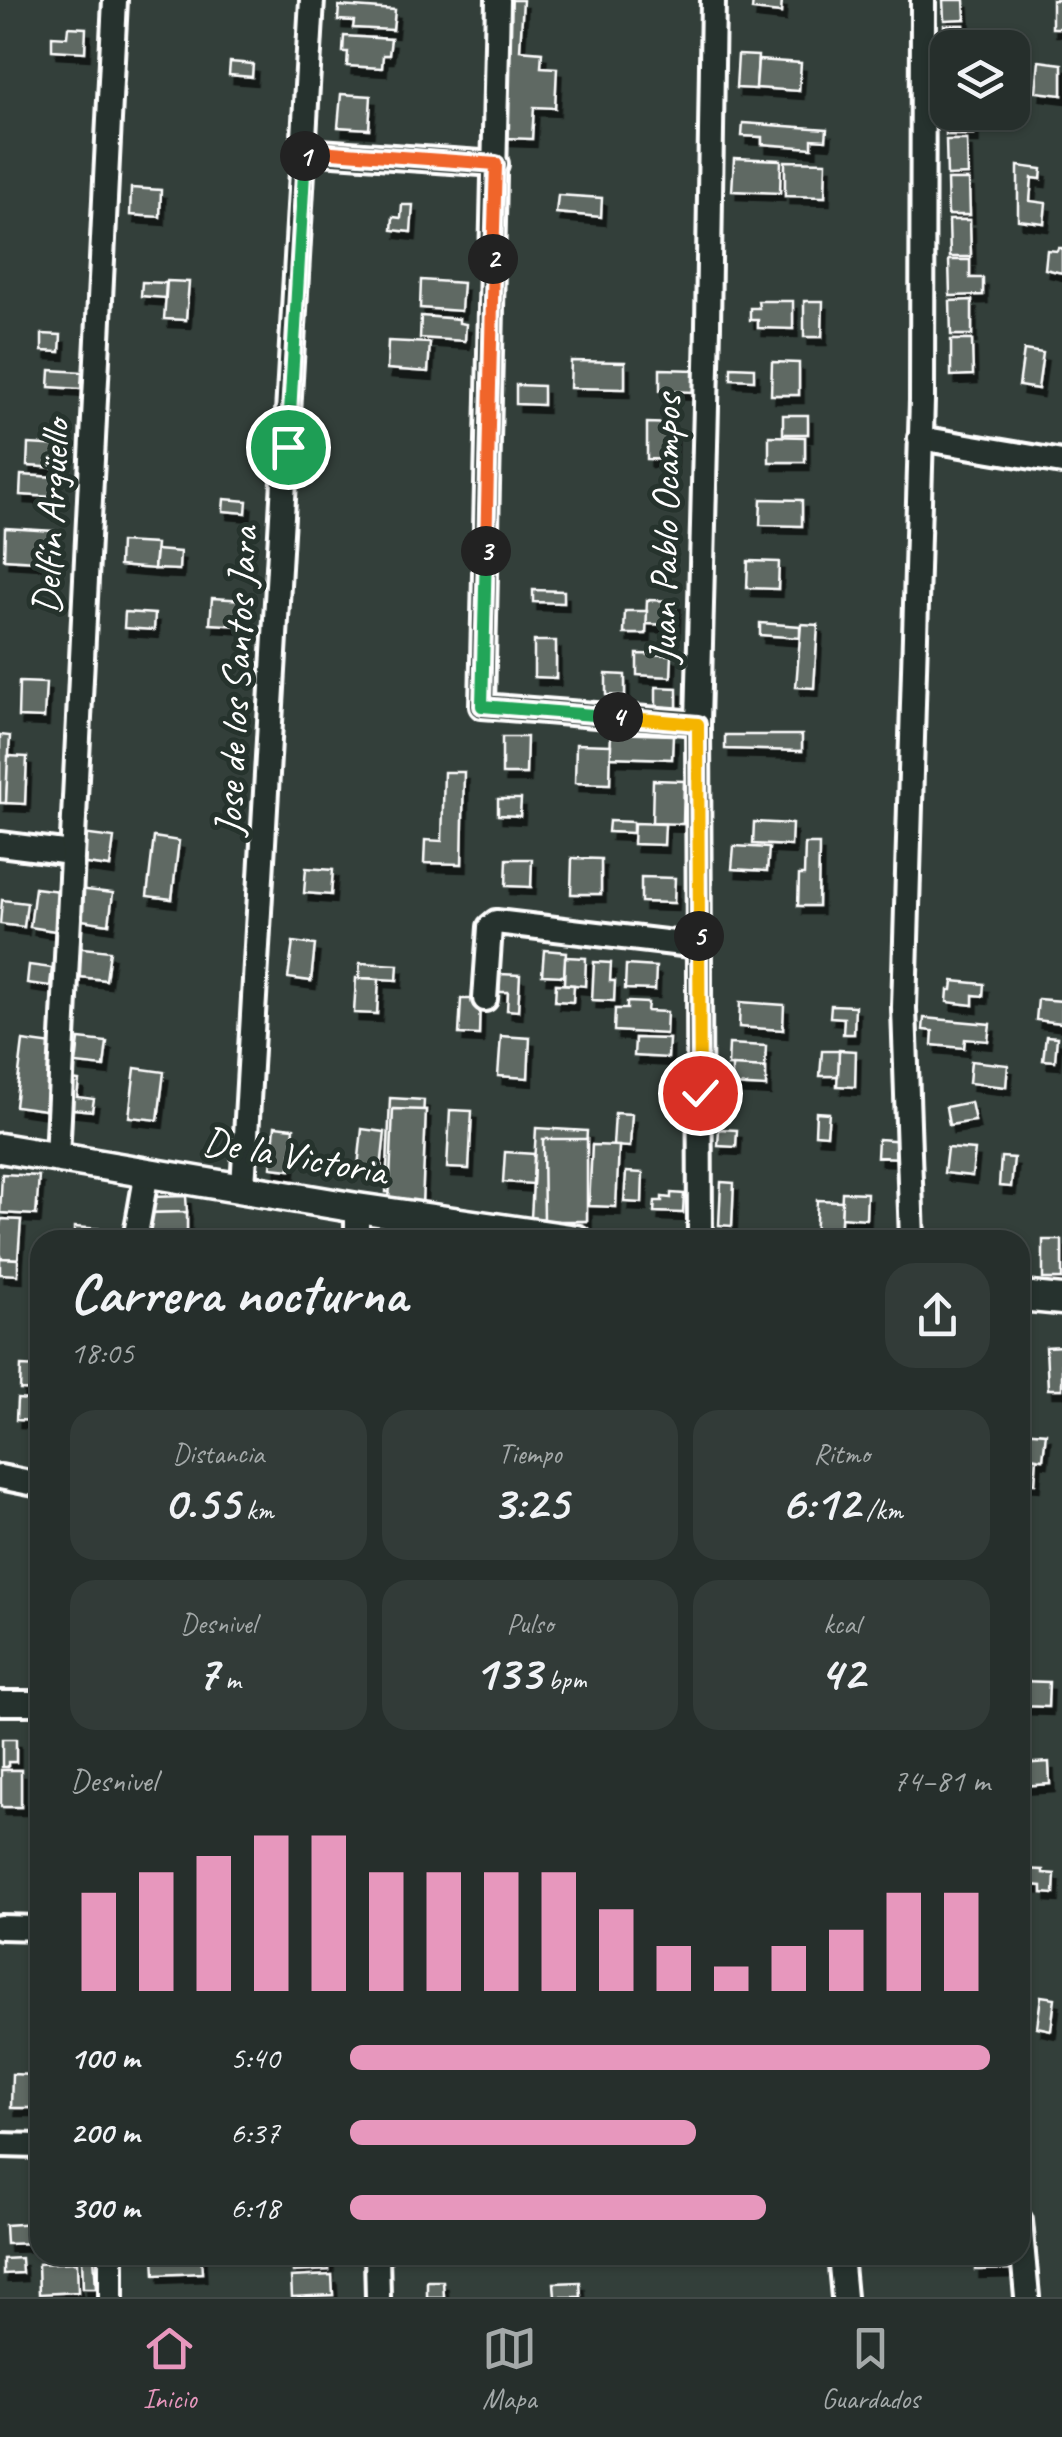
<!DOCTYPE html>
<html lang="es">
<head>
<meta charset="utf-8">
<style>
	body { margin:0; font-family:Caveat,sans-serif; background:#323b38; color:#f1f3f6; height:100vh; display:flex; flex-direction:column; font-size:38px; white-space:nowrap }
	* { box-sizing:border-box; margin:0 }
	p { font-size:32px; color:#a4a9a9 }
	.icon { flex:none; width:55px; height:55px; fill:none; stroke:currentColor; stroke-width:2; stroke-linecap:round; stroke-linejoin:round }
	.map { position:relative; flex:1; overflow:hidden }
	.panel { position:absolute; left:30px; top:1230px; width:1000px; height:1035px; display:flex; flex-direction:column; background:#262f2c; border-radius:30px; box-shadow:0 2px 8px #0004,0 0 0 2px #424a48 }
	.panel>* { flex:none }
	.fabs { position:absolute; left:930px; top:30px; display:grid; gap:20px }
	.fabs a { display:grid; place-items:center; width:100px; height:100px; border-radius:20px; background:#262f2c; box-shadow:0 2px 8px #0004,0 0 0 2px #424a48; font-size:50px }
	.pin { position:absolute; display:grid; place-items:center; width:85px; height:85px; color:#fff; margin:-42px; border:5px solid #fff; border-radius:50%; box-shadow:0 2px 10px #0007 }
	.km { position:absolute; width:50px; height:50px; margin:-25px; border-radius:50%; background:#222; color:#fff; font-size:28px; line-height:50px; text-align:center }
	.round { display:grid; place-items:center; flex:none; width:105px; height:105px; border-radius:30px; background:#323b38 }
	.summary { display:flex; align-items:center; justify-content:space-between; height:170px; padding:0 40px }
	h1 { font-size:55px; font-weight:700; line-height:75px }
	.metrics { display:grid; grid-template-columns:repeat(3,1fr); gap:15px; height:170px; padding:10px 40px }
	.metrics div { display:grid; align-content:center; border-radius:25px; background:#323b38; text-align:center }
	.metrics b { font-size:50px; font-weight:700 }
	.metrics small { font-size:28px; font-weight:400 }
	.metrics p { font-size:28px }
	.chart { height:280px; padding:20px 40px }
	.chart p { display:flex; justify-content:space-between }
	.chart svg { width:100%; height:180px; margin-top:10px; stroke:#e797bd; stroke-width:6 }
	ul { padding:0 40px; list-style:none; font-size:32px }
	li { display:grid; grid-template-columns:160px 120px 1fr; align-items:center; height:75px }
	li i { height:25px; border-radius:12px; background:#e797bd }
	.dock { display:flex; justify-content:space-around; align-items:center; height:140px; border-top:2px solid #424a48; background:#262f2c; font-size:28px; color:#a4a9a9 }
	.dock a { display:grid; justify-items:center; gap:5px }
	.dock .selected { color:#e797bd }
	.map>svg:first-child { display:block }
</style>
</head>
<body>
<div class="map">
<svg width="1062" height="2297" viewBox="0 0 1062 2297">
	<defs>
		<filter id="shadow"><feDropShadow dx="4.5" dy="8" stdDeviation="0" flood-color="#0009"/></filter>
	</defs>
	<rect width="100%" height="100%" fill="#333f3a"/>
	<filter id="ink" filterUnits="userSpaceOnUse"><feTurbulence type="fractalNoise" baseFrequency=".01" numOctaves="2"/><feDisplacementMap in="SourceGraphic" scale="20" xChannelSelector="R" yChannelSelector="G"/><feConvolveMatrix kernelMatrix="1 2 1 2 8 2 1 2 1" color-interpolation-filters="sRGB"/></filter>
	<g filter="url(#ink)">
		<!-- building -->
		<g fill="#5f6964" stroke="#fff" stroke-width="2.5" filter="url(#shadow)">
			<polygon points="509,0 523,0 520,50 542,52 541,67 557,68 555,108 534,107 532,139 504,138"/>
			<polygon points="753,0 782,0 781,13 752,10"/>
			<polygon points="943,0 964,0 965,19 944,20"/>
			<rect x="1052" y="0" width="10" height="28"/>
			<polygon points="339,6 395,10 393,30 353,28 354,21 338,20"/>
			<polygon points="944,25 964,25 965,48 948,48 948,60 944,60"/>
			<polygon points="68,27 86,28 85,52 52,50 52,36 67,37"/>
			<polygon points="344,36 391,39 389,55 383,55 382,68 347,66 348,52 343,52"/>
			<polygon points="738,55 758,56 756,89 736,88"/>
			<polygon points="758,60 801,63 799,91 756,88"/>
			<polygon points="1039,61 1062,64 1062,95 1036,92"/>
			<polygon points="230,62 253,64 252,77 229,75"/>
			<polygon points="341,94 371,96 369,129 338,127"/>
			<polygon points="945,100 948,100 948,112 979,112 979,117 974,117 974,135 946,135"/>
			<polygon points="743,123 827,129 826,140 812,139 812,148 762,144 762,137 742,136"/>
			<polygon points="946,140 967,140 968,175 947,176"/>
			<polygon points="734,158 781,160 780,193 732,191"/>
			<polygon points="785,161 826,162 825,197 785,196"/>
			<polygon points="1018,166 1042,169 1041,179 1032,178 1030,201 1046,203 1044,223 1018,220"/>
			<polygon points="947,180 969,180 970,215 948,215"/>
			<polygon points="131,188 161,190 160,217 130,215"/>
			<polygon points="558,195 602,198 601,217 556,213"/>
			<polygon points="402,205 413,205 411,232 392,230 393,217 401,218"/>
			<polygon points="949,220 970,220 971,257 950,257"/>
			<polygon points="1058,248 1062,248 1062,273 1045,269 1047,250 1057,251"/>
			<polygon points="949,260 970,260 970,278 983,278 983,295 950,296"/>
			<polygon points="421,280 463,283 461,311 420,308"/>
			<polygon points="167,281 189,282 186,320 164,319"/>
			<polygon points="142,282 166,283 165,298 141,296"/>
			<polygon points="972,300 972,335 951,335 950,301"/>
			<polygon points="758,301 793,301 793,329 758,328 758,320 750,320 750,308 759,308"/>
			<polygon points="804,301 823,301 822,337 804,337"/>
			<polygon points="421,316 459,319 459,323 466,324 465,341 420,338"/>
			<polygon points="42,334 61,335 60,352 42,351"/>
			<polygon points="951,340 972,340 973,375 951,376"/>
			<polygon points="388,341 430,343 428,372 387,369"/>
			<polygon points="1024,350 1043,353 1038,389 1019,386"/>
			<polygon points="571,361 625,362 625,389 570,388"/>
			<polygon points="772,362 799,363 799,395 771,395"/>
			<polygon points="731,367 754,368 754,380 731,379"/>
			<polygon points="660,369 697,370 697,392 660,391"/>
			<polygon points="50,370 82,372 81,389 49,387"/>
			<polygon points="516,385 543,386 543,405 516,404"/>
			<rect x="783" y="415" width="25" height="19"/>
			<polygon points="647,423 674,424 673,460 647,459"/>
			<polygon points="769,436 805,437 805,462 769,462"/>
			<polygon points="28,444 64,446 63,468 27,466"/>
			<polygon points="21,475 55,477 54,497 20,495"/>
			<polygon points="224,499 247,501 246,513 223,511"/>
			<polygon points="761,499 802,500 802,526 760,525"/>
			<polygon points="5,528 54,531 52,562 4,559"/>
			<polygon points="120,542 156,544 154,569 119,566"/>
			<polygon points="156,550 180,552 179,570 154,569"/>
			<polygon points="748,561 779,562 778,589 747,588"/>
			<polygon points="533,590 564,591 564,603 533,602"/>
			<polygon points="212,598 246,600 244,626 210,624"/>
			<polygon points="647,600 676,601 675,625 646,624"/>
			<polygon points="625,611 647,611 646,634 624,634"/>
			<polygon points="125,612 155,614 154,630 124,628"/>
			<polygon points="760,623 800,626 800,638 760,635"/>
			<polygon points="801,624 818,625 814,688 796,687"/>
			<polygon points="534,641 556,641 556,678 534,677"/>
			<polygon points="637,654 672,655 671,677 637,675"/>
			<polygon points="606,674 625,675 625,696 606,695"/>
			<polygon points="19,682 46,683 44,718 18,717"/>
			<polygon points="656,687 677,688 677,708 656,708"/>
			<polygon points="611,733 673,735 672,759 610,757"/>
			<polygon points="0,735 10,736 6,803 0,803"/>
			<polygon points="725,735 802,735 802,751 725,749"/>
			<polygon points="502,737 527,737 526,774 502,774"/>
			<polygon points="576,744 611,745 610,784 575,783"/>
			<polygon points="8,756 27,757 25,804 6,803"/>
			<polygon points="444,772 464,772 462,864 424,863 425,840 442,841"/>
			<polygon points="653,780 684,781 683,824 652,823"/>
			<polygon points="498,799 521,799 520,816 498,815"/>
			<polygon points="609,821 633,822 633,833 608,832"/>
			<polygon points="754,822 792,824 791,846 753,844"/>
			<polygon points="634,823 665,824 664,845 633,844"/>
			<polygon points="82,834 114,838 110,867 79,863"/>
			<polygon points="154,837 179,841 172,899 147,896"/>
			<polygon points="805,844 819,844 818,906 798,906 799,875 804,875"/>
			<polygon points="734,846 769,848 767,871 732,869"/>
			<polygon points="572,858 601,859 601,894 571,894"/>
			<polygon points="507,859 532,859 531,887 506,886"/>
			<polygon points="306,868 333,870 331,895 304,893"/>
			<polygon points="641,877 675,878 674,903 641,902"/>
			<polygon points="35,888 60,891 55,931 30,927"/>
			<polygon points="78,889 113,893 109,924 75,919"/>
			<polygon points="2,900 27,903 24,927 0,924"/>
			<polygon points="293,942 315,945 311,981 288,978"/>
			<polygon points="74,947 110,951 106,980 70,976"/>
			<polygon points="544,950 566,952 564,976 542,975"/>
			<polygon points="565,957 586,958 585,986 564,984"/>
			<polygon points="594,962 611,963 610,981 615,981 614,1001 592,1000"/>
			<polygon points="360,963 398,965 397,980 359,978"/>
			<polygon points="29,965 52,968 50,986 27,983"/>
			<polygon points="626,965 656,967 655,990 625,989"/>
			<polygon points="500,974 520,975 518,1011 507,1010 508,992 499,992"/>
			<polygon points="356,978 379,979 377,1014 354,1013"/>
			<polygon points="953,981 984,984 983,996 973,995 973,1005 947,1002 948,990 952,990"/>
			<polygon points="556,984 574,985 573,1002 555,1001"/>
			<polygon points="461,999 480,999 479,1035 459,1034"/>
			<polygon points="1038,999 1062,1001 1062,1023 1036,1020"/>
			<polygon points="627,1002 648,1003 647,1011 667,1012 666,1034 614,1031 615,1009 627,1009"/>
			<polygon points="740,1002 784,1005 783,1030 739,1027"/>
			<polygon points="831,1005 855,1006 854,1034 843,1034 844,1018 830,1017"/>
			<polygon points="924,1018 990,1024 988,1041 965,1039 964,1048 932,1045 933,1031 923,1030"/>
			<polygon points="501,1036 530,1038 528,1078 498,1076"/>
			<polygon points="1046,1036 1057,1037 1055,1061 1043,1060"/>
			<polygon points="635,1038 669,1039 668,1058 634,1056"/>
			<polygon points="79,1039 107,1042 104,1067 76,1064"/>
			<polygon points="23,1041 53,1045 45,1110 15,1106"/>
			<polygon points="729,1044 766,1046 765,1068 728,1066"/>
			<polygon points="839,1050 856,1051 855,1087 837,1086"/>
			<polygon points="822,1051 839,1051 838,1076 820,1076"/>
			<polygon points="971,1061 1008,1065 1006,1087 969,1083"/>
			<polygon points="732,1066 766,1068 766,1087 732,1085"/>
			<polygon points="135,1068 164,1072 158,1120 129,1117"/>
			<polygon points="66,1079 79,1081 77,1097 94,1099 92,1111 63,1108"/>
			<polygon points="390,1098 424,1100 423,1118 405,1117 404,1149 422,1150 419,1194 386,1192"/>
			<polygon points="971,1102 975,1121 949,1125 946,1107"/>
			<polygon points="393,1109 426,1110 422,1205 389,1203"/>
			<polygon points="450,1110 472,1111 469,1169 447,1168"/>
			<polygon points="816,1112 829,1113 827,1135 815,1134"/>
			<polygon points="615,1113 632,1114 630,1147 613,1146"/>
			<polygon points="275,1126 294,1128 290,1170 271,1168"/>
			<polygon points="536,1128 587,1131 585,1163 547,1161 546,1177 584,1179 582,1221 531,1218"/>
			<polygon points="362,1129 385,1132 381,1169 358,1167"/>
			<polygon points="719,1129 737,1130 736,1147 718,1146"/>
			<polygon points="543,1139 587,1139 587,1221 544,1221"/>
			<polygon points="878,1139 906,1141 905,1158 877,1157"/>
			<polygon points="592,1145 619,1146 616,1207 589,1206"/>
			<polygon points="947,1148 975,1150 972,1176 944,1173"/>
			<polygon points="505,1152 534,1154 533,1184 503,1182"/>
			<polygon points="1001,1157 1014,1158 1011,1187 999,1186"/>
			<polygon points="626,1172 643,1173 642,1203 624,1202"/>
			<polygon points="2,1174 39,1176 36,1215 0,1213"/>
			<polygon points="721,1182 734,1183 732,1226 719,1225"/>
			<polygon points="842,1192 867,1193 866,1219 841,1217"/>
			<polygon points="671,1193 684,1194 683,1213 654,1212 655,1201 662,1201 662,1197 671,1198"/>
			<polygon points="186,1196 187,1212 149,1213 149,1197"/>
			<polygon points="817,1200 842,1201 840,1240 815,1240"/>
			<polygon points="187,1212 187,1240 150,1240 149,1213"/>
			<polygon points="1,1219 21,1220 18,1259 0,1258"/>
			<polygon points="74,1227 101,1229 100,1240 74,1240"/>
			<rect x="1043" y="1240" width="19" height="39"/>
			<polygon points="0,1258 18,1259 18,1275 0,1274"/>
			<polygon points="1062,1346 1062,1389 1048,1389 1046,1347"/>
			<polygon points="21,1366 40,1367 40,1391 20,1390"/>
			<polygon points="17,1399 40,1401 40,1421 16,1420"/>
			<polygon points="1020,1431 1046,1433 1043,1459 1020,1456"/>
			<polygon points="1020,1456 1037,1458 1035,1483 1020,1482"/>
			<polygon points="1020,1681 1049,1682 1048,1707 1020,1706"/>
			<polygon points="2,1739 16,1739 16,1762 8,1762 8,1767 2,1767"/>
			<polygon points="1049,1762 1050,1784 1020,1786 1020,1764"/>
			<rect x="1" y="1770" width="20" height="37"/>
			<polygon points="1020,1869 1043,1870 1043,1873 1055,1874 1054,1894 1042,1893 1042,1886 1020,1884"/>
			<polygon points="1041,1996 1055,1998 1051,2030 1037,2027"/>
			<polygon points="12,2074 32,2075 31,2108 11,2108"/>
			<polygon points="35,2223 36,2243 6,2244 5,2225"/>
			<polygon points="154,2255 201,2255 202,2273 155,2275"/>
			<polygon points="292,2255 329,2255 329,2270 293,2272"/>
			<polygon points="975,2255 1013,2255 1014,2269 975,2270"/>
			<polygon points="94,2256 96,2288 83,2288 82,2257"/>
			<polygon points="21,2258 22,2273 3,2274 3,2259"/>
			<polygon points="77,2262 78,2292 39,2294 38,2264"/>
			<polygon points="332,2275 333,2295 292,2297 291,2277"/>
			<polygon points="427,2281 443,2281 444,2297 427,2297"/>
			<polygon points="580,2282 581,2297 555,2297 554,2283"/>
		</g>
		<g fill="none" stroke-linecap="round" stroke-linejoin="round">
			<!-- minor casing -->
			<g stroke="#fff" stroke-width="30">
				<g id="minor">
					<polyline points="498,0 482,706 698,723"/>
					<polyline points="305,151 496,164"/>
					<polyline points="920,438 1062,462"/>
					<polyline points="0,844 71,853"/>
					<polyline points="485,999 490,927 496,922 699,946"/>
					<polyline points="57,1157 115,0"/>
					<polyline points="243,1187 312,0"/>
					<polyline points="357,1208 357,1240"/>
					<polyline points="135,1240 147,1172"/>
					<polyline points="700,1240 698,723 708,326 713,0"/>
					<polyline points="912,1240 904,1008 922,400 923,0"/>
					<polyline points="0,1477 40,1485"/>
					<polyline points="0,1703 40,1703"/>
					<polyline points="0,1927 40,1928"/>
					<polyline points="0,2145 40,2146"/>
					<polyline points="1020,2221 1027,2297"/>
					<polyline points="111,2255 111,2297"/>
					<polyline points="377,2255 378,2297"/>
					<polyline points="840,2255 844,2297"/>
				</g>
			</g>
			<!-- major casing -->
			<g stroke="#fff" stroke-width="35">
				<g id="major">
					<polyline points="0,1148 357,1208 577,1240"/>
					<polyline points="1020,1296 1062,1300"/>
				</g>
			</g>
			<!-- minor -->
			<use href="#minor" stroke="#26332d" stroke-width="22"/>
			<!-- major -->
			<use href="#major" stroke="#26332d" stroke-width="28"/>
		</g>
	</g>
	<g fill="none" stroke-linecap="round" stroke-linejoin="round" filter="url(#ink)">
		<!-- split-1 casing -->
		<g stroke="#fff" stroke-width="20">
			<polyline id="split-1" points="288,447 305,156"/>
		</g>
		<!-- split-2 casing -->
		<g stroke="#fff" stroke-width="20">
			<polyline id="split-2" points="305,156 305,150 496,164 493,259"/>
		</g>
		<!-- split-3 casing -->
		<g stroke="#fff" stroke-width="20">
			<polyline id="split-3" points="486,551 493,259"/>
		</g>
		<!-- split-4 casing -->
		<g stroke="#fff" stroke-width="20">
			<polyline id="split-4" points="486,551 482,706 618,717"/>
		</g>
		<!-- split-5 casing -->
		<g stroke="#fff" stroke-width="20">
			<polyline id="split-5" points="618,717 698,724 699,936"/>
		</g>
		<!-- split-6 casing -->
		<g stroke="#fff" stroke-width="20">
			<polyline id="split-6" points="699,936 700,1093"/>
		</g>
		<!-- split-1 -->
		<use href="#split-1" stroke="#22a559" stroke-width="12"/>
		<!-- split-2 -->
		<use href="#split-2" stroke="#f0652b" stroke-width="12"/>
		<!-- split-3 -->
		<use href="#split-3" stroke="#f0652b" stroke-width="12"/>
		<!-- split-4 -->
		<use href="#split-4" stroke="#22a559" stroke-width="12"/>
		<!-- split-5 -->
		<use href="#split-5" stroke="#f5b400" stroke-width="12"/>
		<!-- split-6 -->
		<use href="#split-6" stroke="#f5b400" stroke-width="12"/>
	</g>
	<g text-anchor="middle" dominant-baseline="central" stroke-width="10" stroke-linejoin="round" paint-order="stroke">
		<!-- street labels -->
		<g font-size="40" fill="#fff" stroke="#26332d">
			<text transform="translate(51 517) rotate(-87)">Delfín Argüello</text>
			<text transform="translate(665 529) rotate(-89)">Juan Pablo Ocampos</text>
			<text transform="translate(236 681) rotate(-87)">Jose de los Santos Jara</text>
			<text transform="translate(295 1156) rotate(10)">De la Victoria</text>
		</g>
	</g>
</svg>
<div class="fabs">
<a><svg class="icon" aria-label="layers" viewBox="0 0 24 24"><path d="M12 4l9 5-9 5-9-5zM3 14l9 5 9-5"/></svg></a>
</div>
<div class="pin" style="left:288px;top:447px;background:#1e9e55"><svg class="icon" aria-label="arrive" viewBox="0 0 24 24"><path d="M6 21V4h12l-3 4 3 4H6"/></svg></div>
<div class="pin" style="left:700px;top:1093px;background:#d93025"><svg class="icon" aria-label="check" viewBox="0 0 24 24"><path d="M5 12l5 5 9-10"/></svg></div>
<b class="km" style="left:305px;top:156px">1</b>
<b class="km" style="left:493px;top:259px">2</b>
<b class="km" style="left:486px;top:551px">3</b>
<b class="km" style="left:618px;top:717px">4</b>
<b class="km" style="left:699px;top:936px">5</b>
<section class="panel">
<div class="summary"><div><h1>Carrera nocturna</h1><p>18:05</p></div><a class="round"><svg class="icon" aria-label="share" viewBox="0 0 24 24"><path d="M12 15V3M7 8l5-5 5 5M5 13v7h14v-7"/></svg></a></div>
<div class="metrics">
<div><p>Distancia</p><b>0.55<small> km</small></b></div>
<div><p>Tiempo</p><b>3:25</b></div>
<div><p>Ritmo</p><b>6:12<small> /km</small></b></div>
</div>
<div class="metrics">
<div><p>Desnivel</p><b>7<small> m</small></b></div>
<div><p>Pulso</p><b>133<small> bpm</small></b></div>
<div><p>kcal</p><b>42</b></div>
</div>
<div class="chart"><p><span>Desnivel</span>74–81 m</p>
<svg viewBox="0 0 160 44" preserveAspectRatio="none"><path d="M5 44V20M15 44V15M25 44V11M35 44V6M45 44V6M55 44V15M65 44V15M75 44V15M85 44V15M95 44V24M105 44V33M115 44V38M125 44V33M135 44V29M145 44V20M155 44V20"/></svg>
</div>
<ul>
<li><b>100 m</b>5:40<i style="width:100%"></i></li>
<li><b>200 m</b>6:37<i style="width:54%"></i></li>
<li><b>300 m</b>6:18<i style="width:65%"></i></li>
</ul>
</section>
</div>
<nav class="dock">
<a class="selected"><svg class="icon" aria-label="home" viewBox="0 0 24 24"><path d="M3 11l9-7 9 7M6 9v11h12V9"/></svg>Inicio</a>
<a><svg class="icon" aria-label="map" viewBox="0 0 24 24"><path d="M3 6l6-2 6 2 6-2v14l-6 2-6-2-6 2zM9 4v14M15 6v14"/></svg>Mapa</a>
<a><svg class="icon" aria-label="saved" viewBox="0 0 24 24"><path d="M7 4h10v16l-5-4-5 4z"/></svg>Guardados</a>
</nav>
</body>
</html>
